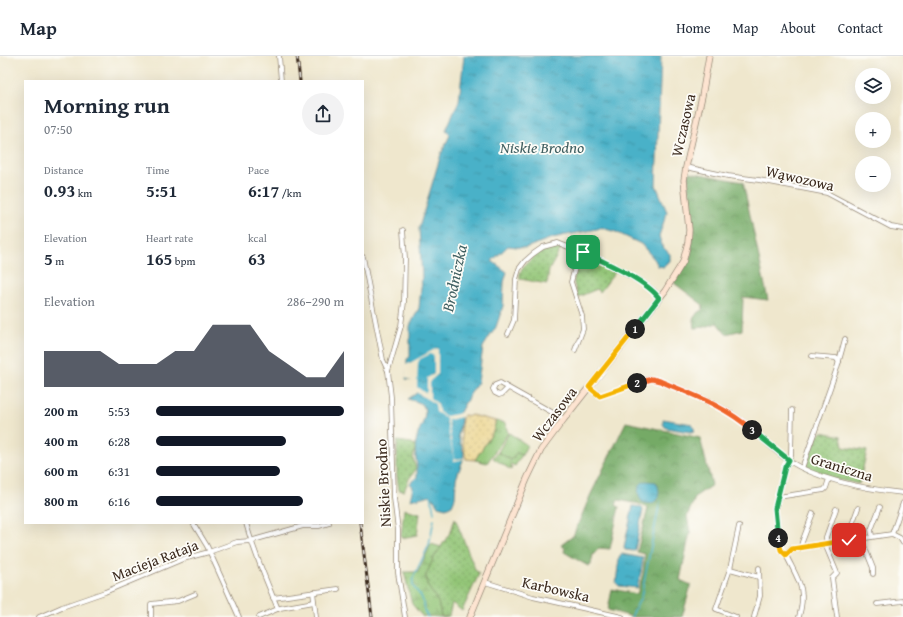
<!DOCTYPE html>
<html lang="en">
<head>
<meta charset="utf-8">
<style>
	body { margin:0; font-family:"Gentium Book Plus",serif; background:#f2f2f3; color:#1f2937; height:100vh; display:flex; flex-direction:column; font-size:15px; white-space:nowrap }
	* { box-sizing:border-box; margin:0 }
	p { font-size:13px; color:#747a83 }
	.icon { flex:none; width:22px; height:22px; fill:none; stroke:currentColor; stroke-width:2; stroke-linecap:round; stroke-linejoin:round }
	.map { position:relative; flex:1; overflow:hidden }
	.panel { position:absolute; left:24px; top:24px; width:340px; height:444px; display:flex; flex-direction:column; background:#fff; border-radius:0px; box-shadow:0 4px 16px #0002 }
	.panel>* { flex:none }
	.controls { position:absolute; left:855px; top:12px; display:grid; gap:8px }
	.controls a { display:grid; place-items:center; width:36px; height:36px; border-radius:50%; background:#fff; box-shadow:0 4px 16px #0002; font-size:20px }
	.pin { position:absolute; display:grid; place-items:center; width:34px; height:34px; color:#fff; margin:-17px; border-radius:8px; box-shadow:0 2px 6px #0006 }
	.km { position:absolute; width:20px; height:20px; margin:-10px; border-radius:50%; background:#222; color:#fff; font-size:11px; line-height:20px; text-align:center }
	.round { display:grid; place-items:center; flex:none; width:42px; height:42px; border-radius:21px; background:#f2f2f3 }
	.head { display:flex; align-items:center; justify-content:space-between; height:68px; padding:0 20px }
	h1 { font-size:22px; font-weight:800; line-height:30px }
	.metrics { display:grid; grid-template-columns:repeat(3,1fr); gap:6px; height:68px; padding:4px 20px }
	.metrics div { display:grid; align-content:center }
	.metrics b { font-size:17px; font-weight:800 }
	.metrics small { font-size:11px; font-weight:400 }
	.metrics p { font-size:11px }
	.chart { height:112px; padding:8px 20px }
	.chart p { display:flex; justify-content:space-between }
	.chart svg { width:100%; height:72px; margin-top:4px; fill:#111827; opacity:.7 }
	ul { padding:0 20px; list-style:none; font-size:13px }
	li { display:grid; grid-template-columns:64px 48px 1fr; align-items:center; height:30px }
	li i { height:10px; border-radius:5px; background:#111827 }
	header { display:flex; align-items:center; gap:24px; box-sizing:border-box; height:56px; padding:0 20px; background:#fff; border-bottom:1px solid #e0e1e3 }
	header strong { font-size:19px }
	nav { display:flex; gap:22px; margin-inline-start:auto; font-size:14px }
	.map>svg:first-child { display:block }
</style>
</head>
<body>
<header>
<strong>Map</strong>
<nav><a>Home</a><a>Map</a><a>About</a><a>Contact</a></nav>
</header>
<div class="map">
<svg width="903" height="561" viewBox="0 0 903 561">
	<defs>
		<pattern id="grass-dots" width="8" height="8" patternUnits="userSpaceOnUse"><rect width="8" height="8" fill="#91c475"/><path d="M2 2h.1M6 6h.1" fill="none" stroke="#789f5f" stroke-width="1.8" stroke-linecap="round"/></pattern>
		<pattern id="forest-crowns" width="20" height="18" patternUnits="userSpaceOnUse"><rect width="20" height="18" fill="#74aa66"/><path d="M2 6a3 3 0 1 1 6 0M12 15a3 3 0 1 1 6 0" fill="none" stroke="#608b53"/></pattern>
		<pattern id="wetland-marsh" width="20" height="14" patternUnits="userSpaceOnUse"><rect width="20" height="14" fill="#91c475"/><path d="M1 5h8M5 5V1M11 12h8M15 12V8" fill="none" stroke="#789f5f"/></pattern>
		<pattern id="sand-dots" width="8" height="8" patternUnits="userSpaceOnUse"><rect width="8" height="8" fill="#eeda9e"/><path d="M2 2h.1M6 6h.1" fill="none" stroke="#cdbb88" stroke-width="1.8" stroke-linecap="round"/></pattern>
		<pattern id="park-tufts" width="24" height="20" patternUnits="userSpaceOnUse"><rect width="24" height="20" fill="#91c475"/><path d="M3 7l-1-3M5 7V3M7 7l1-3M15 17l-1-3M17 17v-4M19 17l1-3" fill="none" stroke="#789f5f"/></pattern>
		<pattern id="water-ripples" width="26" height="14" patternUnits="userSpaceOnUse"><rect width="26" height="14" fill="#49b1c8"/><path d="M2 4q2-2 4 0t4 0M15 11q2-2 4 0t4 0" fill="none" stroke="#3e90a2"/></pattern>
	</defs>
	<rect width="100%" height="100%" fill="#fdfcf7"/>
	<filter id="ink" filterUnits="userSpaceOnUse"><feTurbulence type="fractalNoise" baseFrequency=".025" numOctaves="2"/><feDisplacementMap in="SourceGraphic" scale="8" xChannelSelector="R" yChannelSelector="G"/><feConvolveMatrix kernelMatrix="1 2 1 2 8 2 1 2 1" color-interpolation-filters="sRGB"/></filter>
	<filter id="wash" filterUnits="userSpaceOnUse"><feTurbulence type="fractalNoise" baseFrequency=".012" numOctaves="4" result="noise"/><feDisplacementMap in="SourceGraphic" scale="16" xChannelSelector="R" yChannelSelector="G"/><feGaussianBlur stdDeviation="0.9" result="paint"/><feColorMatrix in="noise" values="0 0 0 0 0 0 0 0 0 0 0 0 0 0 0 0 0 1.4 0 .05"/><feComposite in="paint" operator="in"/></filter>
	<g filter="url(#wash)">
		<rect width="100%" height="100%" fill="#efe7cd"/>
		<!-- grass -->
		<g fill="url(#grass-dots)" stroke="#66774a">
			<path d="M548 191H562L549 214 547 228 520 223V217C527 205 536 198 548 191Z"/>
			<path d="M585 200 616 215 600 236 597 233 578 241C577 237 575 232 574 228 573 220 578 206 585 200Z"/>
			<polygon points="822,376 841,380 843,391 867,395 859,428 828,422 805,412 817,381"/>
			<polygon points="397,385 412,387 416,390 413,402 416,413 409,423 404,435 399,434 397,420"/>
			<polygon points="517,395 522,399 515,410 511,408 510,410 512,411 511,414 493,402 498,396 511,404"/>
			<polygon points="404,453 420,457 417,479 401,482"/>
			<polygon points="455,462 475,513 479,518 462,555 452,547 449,560 444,561 441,560 438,546 427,529 426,519 433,503 451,475"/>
		</g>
		<!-- forest -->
		<g fill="url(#forest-crowns)" stroke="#586a42">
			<polygon points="689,116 743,126 768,244 743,241 742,274 726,278 717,267 705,271 694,272 693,263 698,256 702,254 703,249 674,227 691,199 692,184 688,129"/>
			<polygon points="626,366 700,382 712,429 696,440 687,460 690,476 680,524 691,529 682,561 633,561 608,554 612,533 637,538 643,518 645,498 637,496 648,452 639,448 618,444 616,449 619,451 610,493 599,492 593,499 591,508 588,510 564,496 565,492 561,489 573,480 590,440"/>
		</g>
		<!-- wetland -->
		<polygon fill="url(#wetland-marsh)" stroke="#66774a" points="431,488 441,491 433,503 426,519 427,529 438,546 441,560 444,561 422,560 412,548 404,516 418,516"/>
		<!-- sand -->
		<path fill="url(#sand-dots)" stroke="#94825e" d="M464 359 470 360 471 359 496 365 493 376 475 404 466 403C464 392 457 368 464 359Z"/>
		<!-- park -->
		<polygon fill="url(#park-tufts)" stroke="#66774a" points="496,365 505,367 508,377 487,407 475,404 493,376"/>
		<!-- pitch -->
		<polygon fill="#91c475" stroke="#66774a" points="509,377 527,389 522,399 517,396 511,404 498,396"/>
		<!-- water -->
		<g fill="url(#water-ripples)" stroke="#426e73">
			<path d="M464 0H661L656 129 667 156 659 180 662 190 670 198V205L664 211 658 210 655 204 641 188 616 176 602 172 552 182 525 192 508 190 492 205 507 216 504 226 503 250 496 271 483 291 478 326 469 340 460 356 461 363 458 380 464 397 463 404 456 423 455 442 452 449 446 452 438 450 431 439 410 444 413 431 410 427 417 421C418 406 413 396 417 381 419 371 428 363 424 351 422 346 413 345 408 343L417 337 416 325 406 323 407 303 410 301V270L419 252 422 222 419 172 441 98 450 79 446 74 459 45Z"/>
			<polygon points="663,363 692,368 695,375 690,376 666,372 663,368"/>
			<path d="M646 425 656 426C663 438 657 452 642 446 637 438 636 428 646 425Z"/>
			<polygon points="633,450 641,451 643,454 635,494 633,495 625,494 624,491"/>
			<polygon points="622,498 643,502 641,516 637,532 619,530 616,527 619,502"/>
		</g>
		<!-- pier -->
		<path fill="#efe7cd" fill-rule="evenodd" d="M437 292 438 293V318L430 325V342L438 348 439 356 446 360 457 358 463 355 462 361 448 364 454 403 465 402V403L454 405 446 362 436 356 435 348 416 336 415 334V327L405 321 406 309ZM430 298 434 300V318L427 322V335L425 337 417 331 418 307 420 303Z"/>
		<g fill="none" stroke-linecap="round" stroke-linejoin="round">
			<!-- stream -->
			<g stroke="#49b1c8" stroke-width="1.5">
				<polyline points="431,438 434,457"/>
				<path d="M428 561C421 553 425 550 422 542 418 534 411 534 413 522L429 489 434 463"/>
				<polyline points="631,561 641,541 660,445"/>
			</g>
		</g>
	</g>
	<g filter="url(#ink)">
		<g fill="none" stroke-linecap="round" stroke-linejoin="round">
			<!-- street casing -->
			<g stroke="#958876" stroke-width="5.5">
				<g id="street">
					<polyline points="279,0 281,25"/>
					<polyline points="686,111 728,120 759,124 827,137 891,171 903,173"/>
					<polyline points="403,174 405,202 404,246 401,270 388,315 391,341 394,442 398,474 398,517 405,561"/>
					<polyline points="363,201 383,304 388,315"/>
					<polyline points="508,278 514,264 516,223 519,213 525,205 533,198 543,191 558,187 596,202 645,228 655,236 659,243"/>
					<polyline points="575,294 583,273 582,260 571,226 575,211 583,196"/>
					<polyline points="812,300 836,302 839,306"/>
					<path d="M589 331 600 340 645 324 652 323 660 325C684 335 710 344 732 358 753 371 768 391 789 405 821 425 866 433 903 437"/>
					<polyline points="508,332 502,338 499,339 495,337 493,333 495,329 500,327 564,363"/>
					<polyline points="802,412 837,312 845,283"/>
					<polyline points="778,441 824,434 826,432 829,423"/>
					<polyline points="836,453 826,481 827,493 837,517 832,522 837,561"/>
					<polyline points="193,467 207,490 239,561"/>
					<path d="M246 467C254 497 266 524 278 553"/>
					<polyline points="892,478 903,447"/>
					<polyline points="872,480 871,474 880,451"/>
					<polyline points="861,482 873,512 873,518"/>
					<polyline points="849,484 849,477 858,452"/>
					<polyline points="801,491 802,486 813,457"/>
					<polyline points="786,499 781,494 779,489 775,452 785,411 791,399 792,354"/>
					<polyline points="730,513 759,521"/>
					<polyline points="485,526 533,541 622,561"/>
					<polyline points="313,536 316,561"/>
					<polyline points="273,542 338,533"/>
					<polyline points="877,548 903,545"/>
					<polyline points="39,561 62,551 105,536 183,503 209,496 237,486 250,485 303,470 319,470 329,467"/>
					<polyline points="151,561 151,548 178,545 195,538"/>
					<polyline points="259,561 280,552 314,546"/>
					<polyline points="736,561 716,553 730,513 739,470"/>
					<polyline points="754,561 760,540 759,512"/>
					<path d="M799 561C807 532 798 524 786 499L792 493 892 478 900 482 903 487"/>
				</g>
			</g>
			<!-- secondary casing -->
			<g stroke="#958876" stroke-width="7">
				<polyline id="secondary" points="470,561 527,423 541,394 564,363 665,235 683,206 688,186 689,174 684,124 686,111 702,40 709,0"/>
			</g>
			<!-- street -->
			<use href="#street" stroke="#fff" stroke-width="4"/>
			<!-- secondary -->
			<use href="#secondary" stroke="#fde4d1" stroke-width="5.5"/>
			<!-- rail casing -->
			<g stroke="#3b2a1e" stroke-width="3">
				<g id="rail">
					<polyline points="297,0 300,25"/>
					<polyline points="360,467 372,561"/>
				</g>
			</g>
			<!-- rail -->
			<use href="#rail" stroke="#fdfcf7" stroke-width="1.5" stroke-dasharray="4.5" stroke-linecap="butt"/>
		</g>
	</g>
	<g fill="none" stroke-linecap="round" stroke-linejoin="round" filter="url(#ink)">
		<!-- split-1 casing -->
		<g stroke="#fff" stroke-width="8">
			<path id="split-1" d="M583 196C604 206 646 224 659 242L635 273"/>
		</g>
		<!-- split-2 casing -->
		<g stroke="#fff" stroke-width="8">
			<polyline id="split-2" points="635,273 589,331 600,340 637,327"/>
		</g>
		<!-- split-3 casing -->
		<g stroke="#fff" stroke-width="8">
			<path id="split-3" d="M637 327 652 323 660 325C693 339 725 350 752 374"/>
		</g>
		<!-- split-4 casing -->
		<g stroke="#fff" stroke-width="8">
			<polyline id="split-4" points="752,374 789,404 785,411 775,452 778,482"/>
		</g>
		<!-- split-5 casing -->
		<g stroke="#fff" stroke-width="8">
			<polyline id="split-5" points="778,482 781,494 786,499 792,493 849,484"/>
		</g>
		<!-- split-1 -->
		<use href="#split-1" stroke="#22a559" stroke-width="5"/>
		<!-- split-2 -->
		<use href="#split-2" stroke="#f5b400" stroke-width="5"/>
		<!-- split-3 -->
		<use href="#split-3" stroke="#f0652b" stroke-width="5"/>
		<!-- split-4 -->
		<use href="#split-4" stroke="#22a559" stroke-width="5"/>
		<!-- split-5 -->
		<use href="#split-5" stroke="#f5b400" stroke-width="5"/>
	</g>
	<g text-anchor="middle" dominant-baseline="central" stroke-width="3.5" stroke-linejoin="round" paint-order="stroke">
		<!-- street labels -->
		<g font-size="15" fill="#3b2a1e" stroke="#fdfcf7">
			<text transform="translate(683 69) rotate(-77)">Wczasowa</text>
			<text transform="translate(800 122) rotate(13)">Wąwozowa</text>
			<text transform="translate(554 358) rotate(-53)">Wczasowa</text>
			<text transform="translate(842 411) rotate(17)">Graniczna</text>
			<text transform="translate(383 427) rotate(-93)">Niskie Brodno</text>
			<text transform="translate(155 504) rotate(-21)">Macieja Rataja</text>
			<text transform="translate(556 533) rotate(13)">Karbowska</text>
		</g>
		<!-- water labels -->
		<g font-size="16" font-style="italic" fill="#416062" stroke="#fdfcf7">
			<text x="542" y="91">Niskie Brodno</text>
			<text transform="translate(454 222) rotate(-78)">Brodniczka</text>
		</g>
	</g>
</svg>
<div class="controls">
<a><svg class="icon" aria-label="layers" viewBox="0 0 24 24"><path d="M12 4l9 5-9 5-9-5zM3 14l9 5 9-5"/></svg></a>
<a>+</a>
<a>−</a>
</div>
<div class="pin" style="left:583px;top:196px;background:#1e9e55"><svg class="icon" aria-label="arrive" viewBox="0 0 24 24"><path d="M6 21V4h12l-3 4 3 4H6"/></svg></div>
<div class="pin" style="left:849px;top:484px;background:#d93025"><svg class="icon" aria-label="check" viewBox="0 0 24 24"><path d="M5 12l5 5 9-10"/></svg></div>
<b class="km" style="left:635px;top:273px">1</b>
<b class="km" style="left:637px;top:327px">2</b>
<b class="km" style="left:752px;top:374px">3</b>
<b class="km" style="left:778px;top:482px">4</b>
<section class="panel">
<div class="head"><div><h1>Morning run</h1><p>07:50</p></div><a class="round"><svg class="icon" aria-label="share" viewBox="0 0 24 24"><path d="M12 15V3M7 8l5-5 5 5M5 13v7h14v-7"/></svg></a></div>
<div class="metrics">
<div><p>Distance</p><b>0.93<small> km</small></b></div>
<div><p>Time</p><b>5:51</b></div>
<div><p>Pace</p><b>6:17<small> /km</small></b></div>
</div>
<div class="metrics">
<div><p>Elevation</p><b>5<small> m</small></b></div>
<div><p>Heart rate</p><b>165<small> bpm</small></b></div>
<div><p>kcal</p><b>63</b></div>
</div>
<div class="chart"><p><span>Elevation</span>286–290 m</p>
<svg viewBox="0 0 160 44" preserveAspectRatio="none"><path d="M0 44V22L10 22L20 22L30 22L40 30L50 30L60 30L70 22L80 22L90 6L100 6L110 6L120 22L130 30L140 38L150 38L160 22V44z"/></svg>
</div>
<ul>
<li><b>200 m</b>5:53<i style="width:100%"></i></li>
<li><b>400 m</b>6:28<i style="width:69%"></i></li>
<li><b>600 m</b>6:31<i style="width:66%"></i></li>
<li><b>800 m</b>6:16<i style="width:78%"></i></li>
</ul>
</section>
</div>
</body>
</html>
